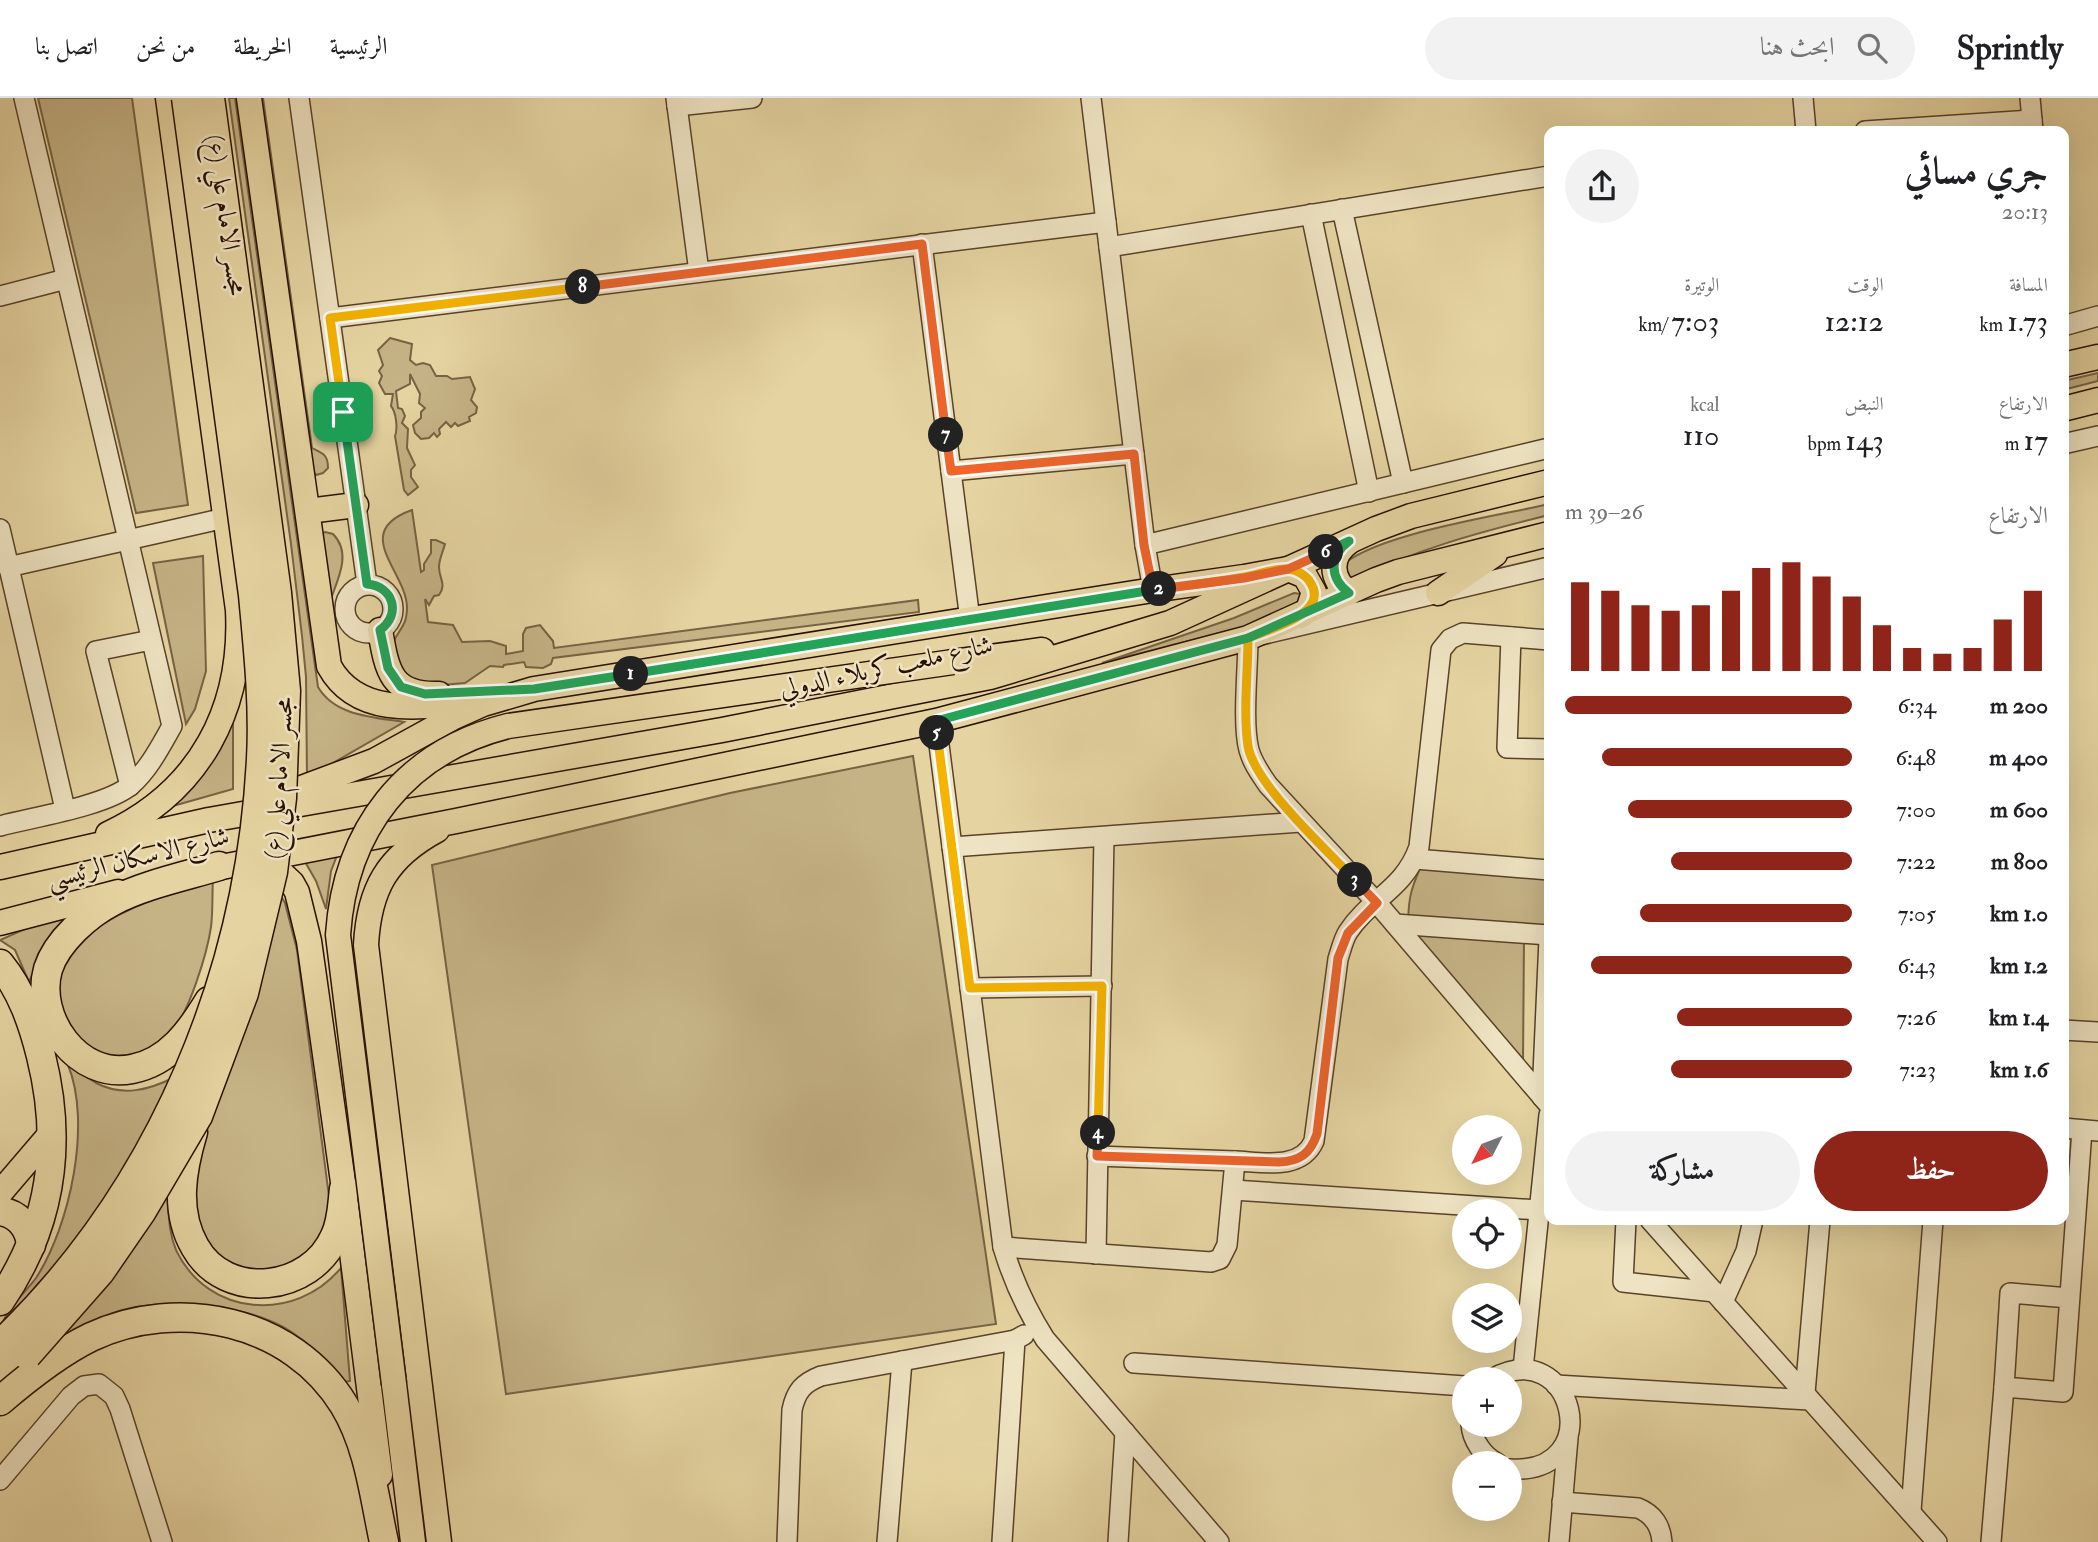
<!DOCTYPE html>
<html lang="ar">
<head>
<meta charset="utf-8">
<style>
	body { margin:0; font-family:"IM FELL Double Pica",Amiri,serif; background:#f2f2f2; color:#202124; direction:rtl; height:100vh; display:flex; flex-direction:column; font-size:26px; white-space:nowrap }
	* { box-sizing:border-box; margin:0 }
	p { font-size:23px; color:#757577 }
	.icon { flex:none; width:38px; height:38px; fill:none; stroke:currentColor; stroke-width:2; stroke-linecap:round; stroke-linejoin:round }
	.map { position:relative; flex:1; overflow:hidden; direction:ltr }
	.panel { position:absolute; left:1544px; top:28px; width:525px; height:1099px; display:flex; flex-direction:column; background:#fff; border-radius:14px; box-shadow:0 7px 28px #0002; direction:rtl }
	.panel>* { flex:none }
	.needle { width:46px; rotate:228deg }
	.controls { position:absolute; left:1452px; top:1017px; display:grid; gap:14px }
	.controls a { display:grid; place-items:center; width:70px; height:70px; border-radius:50%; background:#fff; box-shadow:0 7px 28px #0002; font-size:35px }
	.pin { position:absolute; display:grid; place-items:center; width:60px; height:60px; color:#fff; margin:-30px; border-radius:14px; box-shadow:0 4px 10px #0006 }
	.km { position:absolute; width:35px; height:35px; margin:-18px; border-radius:50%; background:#222; color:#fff; font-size:19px; line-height:35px; text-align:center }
	.round { display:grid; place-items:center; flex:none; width:74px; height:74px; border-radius:37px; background:#f2f2f2 }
	.headline { display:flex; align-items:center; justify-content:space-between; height:119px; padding:0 21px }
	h1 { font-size:38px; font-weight:600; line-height:52px }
	.metrics { display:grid; grid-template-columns:repeat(3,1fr); gap:10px; height:119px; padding:7px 21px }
	.metrics div { display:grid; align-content:center }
	.metrics b { font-size:30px; font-weight:600 }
	.metrics small { font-size:19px; font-weight:400 }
	.metrics p { font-size:19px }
	.chart { height:196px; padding:14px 21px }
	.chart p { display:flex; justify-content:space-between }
	.chart svg { width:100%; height:126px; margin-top:7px; stroke:#8f2418; stroke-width:6 }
	.cta { display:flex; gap:14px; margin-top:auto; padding:14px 21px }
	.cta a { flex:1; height:80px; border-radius:42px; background:#8f2418; color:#fff; font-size:28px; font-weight:600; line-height:80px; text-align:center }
	.cta a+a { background:#f2f2f2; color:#202124 }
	ul { padding:0 21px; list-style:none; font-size:23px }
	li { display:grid; grid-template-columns:112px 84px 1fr; align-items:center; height:52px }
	li i { height:18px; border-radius:9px; background:#8f2418 }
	header { display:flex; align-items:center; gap:42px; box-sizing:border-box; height:98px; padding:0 35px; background:#fff; border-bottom:2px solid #e0e0e0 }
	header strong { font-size:33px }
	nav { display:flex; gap:38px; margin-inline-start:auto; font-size:24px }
	.search { width:490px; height:63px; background:#f2f2f2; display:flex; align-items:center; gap:18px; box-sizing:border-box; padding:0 24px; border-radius:38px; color:#757577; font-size:26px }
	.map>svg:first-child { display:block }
</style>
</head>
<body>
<header>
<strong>Sprintly</strong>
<div class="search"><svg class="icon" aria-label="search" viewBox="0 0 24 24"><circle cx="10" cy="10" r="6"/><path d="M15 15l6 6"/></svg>ابحث هنا</div>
<nav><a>الرئيسية</a><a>الخريطة</a><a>من نحن</a><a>اتصل بنا</a></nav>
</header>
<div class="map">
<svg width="2098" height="1444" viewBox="0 0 2098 1444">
	<rect width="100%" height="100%" fill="#e5d4a1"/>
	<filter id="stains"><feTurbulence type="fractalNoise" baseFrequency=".00286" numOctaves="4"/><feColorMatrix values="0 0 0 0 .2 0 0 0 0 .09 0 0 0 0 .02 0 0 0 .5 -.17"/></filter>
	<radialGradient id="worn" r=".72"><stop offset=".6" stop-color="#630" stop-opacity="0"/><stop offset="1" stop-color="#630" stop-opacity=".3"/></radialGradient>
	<!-- green -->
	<g fill="#c5b386" stroke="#776243" stroke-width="2">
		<polygon points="38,0 132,0 188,407 136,415"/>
		<path d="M229 0H235L318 589C335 618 373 619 404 624L307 680 306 579 302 538 291 446Z"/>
		<path d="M256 0H263L312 350C323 355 328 357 328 370L323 375 316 377 311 370Z"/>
		<path d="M390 240 412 246 410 262 416 267 423 265 430 267 436 278H447L452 281 470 279 475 291 471 302 477 309 476 315 469 319 470 323 458 328 455 325 451 329 446 324 439 331 440 336 437 339 434 335 429 340 421 341 415 335 413 327 421 320V314L425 310 419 305 420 296 410 276V286L396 293 398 310 402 311 405 318 402 325 408 331 407 350 415 367 411 372V379L418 389 408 397 404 392 395 338C398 330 396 314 391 308L393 296H385L379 285 382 278 379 273 383 267 378 252Z"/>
		<polygon points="2098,275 2098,283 2063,292 2063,283"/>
		<path d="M1549 406V417C1476 435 1417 451 1349 484L1339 470C1372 436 1499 418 1549 406Z"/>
		<path d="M412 412 421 474 424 472V466L431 455V442H436L445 446C443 454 439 461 439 469 439 481 447 486 439 497L434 498 429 507 425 501 428 524 453 527 462 544 490 543 506 548V556L523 553V536L526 530 540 527 553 543 554 550 918 502 919 514 553 560 551 566 543 570 526 569 524 564 504 567 503 569 490 568 465 585 417 589 402 581 393 545C399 530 407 529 407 509 406 473 350 434 412 412Z"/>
		<path d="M325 434 333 436C352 455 338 481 330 503L320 438Z"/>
		<polygon points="203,458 206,573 195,611 186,626 153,465"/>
		<polygon points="1294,495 1308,497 1287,518 1102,565 1234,520"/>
		<polygon points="233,616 233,691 166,710"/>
		<polygon points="913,658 996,1226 506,1296 432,767 730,695"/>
		<polygon points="338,755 331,773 326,811 316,783 304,762"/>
		<path d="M1422 766 1549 774V842L1524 841 1523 963 1408 835C1408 804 1409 794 1422 766Z"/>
		<path d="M213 781C212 797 213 814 211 829 207 856 189 914 172 934 149 960 103 968 77 940 74 937 72 931 69 926 66 920 58 910 58 903 56 879 66 857 83 841 117 810 171 796 213 781Z"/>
		<polygon points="278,800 282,800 285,805 297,852 330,1106 327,1125 308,1155 278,1171 244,1172 215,1158 190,1108 191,1082"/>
		<polygon points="69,816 47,846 29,884 15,852 0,842 52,819"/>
		<path d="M68 967C78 972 86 979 96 985 123 999 149 992 175 979L113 1092 0 1238C0 1215 23 1198 36 1180 70 1128 92 1025 68 967Z"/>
		<path d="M167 1094C169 1114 168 1133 176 1152 208 1219 295 1225 341 1170L350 1283 345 1284C328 1266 312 1247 290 1233 248 1206 160 1198 113 1215 84 1226 58 1250 33 1269Z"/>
	</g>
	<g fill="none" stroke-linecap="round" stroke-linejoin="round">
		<!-- minor casing -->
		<g stroke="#584228" stroke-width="22">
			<g id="minor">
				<polyline points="299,0 367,486"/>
				<polyline points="676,0 699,174"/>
				<polyline points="1091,0 1145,447 1153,492"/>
				<polyline points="1803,0 1806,33"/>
				<polyline points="2030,0 2033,33"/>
				<polyline points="677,8 752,0"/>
				<polyline points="1865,33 2032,22"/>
				<polyline points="1342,111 1403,385"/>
				<polyline points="1311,116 1369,394"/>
				<polyline points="922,146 970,522"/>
				<polyline points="1109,149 1549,78"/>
				<polyline points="0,198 66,181"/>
				<polyline points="330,220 1106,124"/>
				<polyline points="2063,228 2098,218"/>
				<polyline points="2063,346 2098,338"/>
				<polyline points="951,373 1134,356"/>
				<polyline points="0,431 65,711"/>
				<polyline points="1145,447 1549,350"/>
				<polyline points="8,469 225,420"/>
				<path d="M1549 469 1248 540C1248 570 1242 626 1249 652 1253 666 1260 675 1268 687L1377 805 1549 1007"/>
				<circle cx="369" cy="511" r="24"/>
				<polyline points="1511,539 1507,650 1549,651"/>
				<path d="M936 623 1003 1149C1013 1183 1026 1211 1045 1241L1219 1444"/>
				<polyline points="130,688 96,553 151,542"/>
				<path d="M0 728C34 719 106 708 131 687 149 671 160 649 172 628L24 0"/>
				<polyline points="952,749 1301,724"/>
				<polyline points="1415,761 1549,772"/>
				<polyline points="1395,826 1549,837"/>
				<polyline points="970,890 1102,888"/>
				<polyline points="2063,932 2098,934"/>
				<polyline points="1542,999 1549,841"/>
				<polyline points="2063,1030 2098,1033"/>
				<polyline points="1097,1058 1235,1063"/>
				<polyline points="1233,1092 1539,1112"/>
				<polyline points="1626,1122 1623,1184 1715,1194"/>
				<polyline points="1650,1122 1937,1444"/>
				<path d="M1003 1149 1211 1164 1220 1161 1227 1147 1235 1063C1262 1064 1301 1073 1314 1043L1338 861C1341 852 1343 842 1348 834 1370 800 1404 792 1419 749L1441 552 1450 541 1463 535 1549 542"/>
				<polyline points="1096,1156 1104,739"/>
				<polyline points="2069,1200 2010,1195 2004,1289 2063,1294 2082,1032"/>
				<polyline points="1723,1204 1746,1153 1753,1122"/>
				<polyline points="1134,1265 1465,1288"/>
				<polyline points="1523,1271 1549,1017"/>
				<path d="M1492 1281C1573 1235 1609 1377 1510 1371"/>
				<polyline points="1556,1287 1810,1302"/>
				<polyline points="1805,1295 1820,1122"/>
				<path d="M1471 1326C1472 1342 1483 1358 1497 1365"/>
				<polyline points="0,1382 71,1298 84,1288 99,1286 114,1298 120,1311 162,1444"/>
				<path d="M1562 1404 1638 1410C1653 1416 1661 1428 1662 1444"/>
				<polyline points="1911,1413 1933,1122"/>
				<path d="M787 1444 792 1312C796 1293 803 1285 821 1278L1015 1242"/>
				<polyline points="887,1444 902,1263"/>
				<polyline points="1002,1444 1015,1242 1024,1237"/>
				<polyline points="1118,1444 1125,1334"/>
				<polyline points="1559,1444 1568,1340"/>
				<polyline points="1991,1444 2004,1289"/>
			</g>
		</g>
		<!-- major casing -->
		<g stroke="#291100" stroke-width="27">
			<g id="major">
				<path d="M249 0 329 568C358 621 423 609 474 603"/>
				<polyline points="2063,267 2098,259"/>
				<polyline points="2063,311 2098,302"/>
				<polyline points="308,413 356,407"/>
				<path d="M1349 444C1329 458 1330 481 1349 495"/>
				<polyline points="1438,495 1495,456"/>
				<path d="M380 532C387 573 391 598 439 596"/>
				<polyline points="953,564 1042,552"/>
				<polyline points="283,697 374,663 454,619 483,606 534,591 1153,492 1244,479 1288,471 1305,478 1314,494 1308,512 1301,518"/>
				<path d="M437 732C387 759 369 791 366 847L439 1444"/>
				<path d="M108 736C200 693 243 611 238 512L168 0"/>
				<polyline points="259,764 276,770 292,785 297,794 309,843 344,1091 380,1377"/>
				<polyline points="0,769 209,722 722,632 990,579 1170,525 1376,431 1411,418 1549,384"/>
				<polyline points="201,773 456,723 936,623 1248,540 1376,482 1398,474 1549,436"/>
				<polyline points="0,825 118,794"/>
				<polyline points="0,1095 53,1033"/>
				<polyline points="394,1286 413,1444"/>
			</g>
		</g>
		<!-- highway casing -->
		<g stroke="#291100" stroke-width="31">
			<g id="highway">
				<path d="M0 866C22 893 33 926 41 958 63 1046 52 1127 0 1203"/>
				<path d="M209 903C191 933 169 964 132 971 78 982 34 920 48 871 57 843 88 816 113 803 143 787 186 778 219 768"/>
				<path d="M193 1034C182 1071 174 1113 195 1149 226 1204 311 1194 335 1138 342 1124 342 1107 344 1091"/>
				<path d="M0 1113C19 1116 29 1129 31 1147"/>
				<path d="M0 1303C27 1280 58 1255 91 1239 179 1198 292 1222 344 1307 369 1348 374 1398 384 1444"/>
			</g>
		</g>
		<!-- minor -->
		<use href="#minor" stroke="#eee3c2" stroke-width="19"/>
		<!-- major -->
		<use href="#major" stroke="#e5d4a1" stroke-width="24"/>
		<!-- highway -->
		<use href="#highway" stroke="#e5d4a1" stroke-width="28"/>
		<!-- major-bridge casing -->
		<g stroke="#291100" stroke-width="27" stroke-linecap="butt">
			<path id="major-bridge" d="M394 1286 338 837C345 731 405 654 508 628L953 564"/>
		</g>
		<!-- highway-bridge casing -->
		<g stroke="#291100" stroke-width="31" stroke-linecap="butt">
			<g id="highway-bridge">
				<path d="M8 1239C163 1087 250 876 261 661 264 606 258 551 253 497L186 0"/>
				<polyline points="27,1257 100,1174 142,1113 198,1018 244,895 273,774 282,700 286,593 277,495 210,0"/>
			</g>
		</g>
		<!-- major-bridge -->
		<use href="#major-bridge" stroke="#e5d4a1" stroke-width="24"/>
		<!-- highway-bridge -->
		<use href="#highway-bridge" stroke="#e5d4a1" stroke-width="28"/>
	</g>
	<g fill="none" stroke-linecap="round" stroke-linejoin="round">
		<!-- split-1 casing -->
		<g stroke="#fff" stroke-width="14">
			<path id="split-1" d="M343 314 367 486C393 488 402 516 380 532L388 570 401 589 425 596 534 591 631 576"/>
		</g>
		<!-- split-2 casing -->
		<g stroke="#fff" stroke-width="14">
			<polyline id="split-2" points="631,576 1159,491"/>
		</g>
		<!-- split-3 casing -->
		<g stroke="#fff" stroke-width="14">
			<path id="split-3" d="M1159 491C1188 487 1217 484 1245 479 1258 477 1274 470 1287 471 1295 471 1306 477 1310 484 1331 516 1269 531 1248 540 1248 575 1243 613 1248 648 1254 686 1328 753 1355 782"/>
		</g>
		<!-- split-4 casing -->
		<g stroke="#fff" stroke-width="14">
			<path id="split-4" d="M1098 1035 1097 1058 1279 1064C1300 1063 1310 1056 1317 1036L1338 860 1348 835 1377 805 1355 782"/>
		</g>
		<!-- split-5 casing -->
		<g stroke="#fff" stroke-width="14">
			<polyline id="split-5" points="937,635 970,890 1102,888 1098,1035"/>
		</g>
		<!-- split-6 casing -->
		<g stroke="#fff" stroke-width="14">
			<path id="split-6" d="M937 635 936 623 1248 540 1349 495C1329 480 1329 458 1349 443L1326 454"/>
		</g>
		<!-- split-7 casing -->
		<g stroke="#fff" stroke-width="14">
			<polyline id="split-7" points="946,337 951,373 1134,356 1144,447 1153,492 1244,480 1288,471 1326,454"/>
		</g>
		<!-- split-8 casing -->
		<g stroke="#fff" stroke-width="14">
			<polyline id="split-8" points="583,189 922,146 946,337"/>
		</g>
		<!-- split-9 casing -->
		<g stroke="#fff" stroke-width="14">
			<polyline id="split-9" points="343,314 330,220 583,189"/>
		</g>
		<!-- split-1 -->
		<use href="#split-1" stroke="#22a559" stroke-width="9"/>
		<!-- split-2 -->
		<use href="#split-2" stroke="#22a559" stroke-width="9"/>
		<!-- split-3 -->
		<use href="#split-3" stroke="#f5b400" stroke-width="9"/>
		<!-- split-4 -->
		<use href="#split-4" stroke="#f0652b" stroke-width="9"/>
		<!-- split-5 -->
		<use href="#split-5" stroke="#f5b400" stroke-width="9"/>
		<!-- split-6 -->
		<use href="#split-6" stroke="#22a559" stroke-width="9"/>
		<!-- split-7 -->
		<use href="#split-7" stroke="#f0652b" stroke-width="9"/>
		<!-- split-8 -->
		<use href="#split-8" stroke="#f0652b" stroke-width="9"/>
		<!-- split-9 -->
		<use href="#split-9" stroke="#f5b400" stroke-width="9"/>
	</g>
	<g text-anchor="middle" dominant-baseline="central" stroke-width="5" stroke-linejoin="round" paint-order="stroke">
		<!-- street labels -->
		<g font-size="26" fill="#291100" stroke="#eee3c2">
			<text transform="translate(226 117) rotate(82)">مجسر الامام علي (ع)</text>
			<text transform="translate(886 569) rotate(-12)">شارع ملعب كربلاء الدولي</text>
			<text transform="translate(279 680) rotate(-86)">مجسر الامام علي (ع)</text>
			<text transform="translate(138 760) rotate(-14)">شارع الاسكان الرئيسي</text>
		</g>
	</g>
	<rect width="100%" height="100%" filter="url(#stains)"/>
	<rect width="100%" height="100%" fill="url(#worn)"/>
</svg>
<div class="controls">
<a><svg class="needle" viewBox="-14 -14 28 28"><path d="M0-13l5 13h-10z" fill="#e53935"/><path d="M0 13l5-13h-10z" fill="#757577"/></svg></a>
<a><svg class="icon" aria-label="locate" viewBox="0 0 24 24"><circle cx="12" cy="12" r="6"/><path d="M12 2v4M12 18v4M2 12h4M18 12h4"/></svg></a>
<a><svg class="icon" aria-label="layers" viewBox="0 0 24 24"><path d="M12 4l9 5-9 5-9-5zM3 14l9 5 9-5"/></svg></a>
<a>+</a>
<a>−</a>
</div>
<div class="pin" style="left:343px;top:314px;background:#1e9e55"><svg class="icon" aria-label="arrive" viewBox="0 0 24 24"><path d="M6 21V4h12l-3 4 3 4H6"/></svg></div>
<b class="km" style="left:631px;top:576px">1</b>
<b class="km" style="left:1159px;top:491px">2</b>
<b class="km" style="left:1355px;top:782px">3</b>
<b class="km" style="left:1098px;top:1035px">4</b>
<b class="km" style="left:937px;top:635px">5</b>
<b class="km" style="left:1326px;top:454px">6</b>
<b class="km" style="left:946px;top:337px">7</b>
<b class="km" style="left:583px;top:189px">8</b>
<section class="panel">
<div class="headline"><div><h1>جري مسائي</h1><p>20:13</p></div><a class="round"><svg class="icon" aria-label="share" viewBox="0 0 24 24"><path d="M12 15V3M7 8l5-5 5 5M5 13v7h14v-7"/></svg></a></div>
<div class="metrics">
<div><p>المسافة</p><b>1.73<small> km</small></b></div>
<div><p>الوقت</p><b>12:12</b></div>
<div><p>الوتيرة</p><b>7:03<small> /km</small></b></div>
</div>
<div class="metrics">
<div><p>الارتفاع</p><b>17<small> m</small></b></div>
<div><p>النبض</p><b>143<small> bpm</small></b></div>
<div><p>kcal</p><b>110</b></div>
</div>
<div class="chart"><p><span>الارتفاع</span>26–39 m</p>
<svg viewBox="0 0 160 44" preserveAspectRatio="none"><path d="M5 44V13M15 44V16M25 44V21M35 44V23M45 44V21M55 44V16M65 44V8M75 44V6M85 44V11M95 44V18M105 44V28M115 44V36M125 44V38M135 44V36M145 44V26M155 44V16"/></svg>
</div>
<ul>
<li><b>200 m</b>6:34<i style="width:100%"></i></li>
<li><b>400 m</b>6:48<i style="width:87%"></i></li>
<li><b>600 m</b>7:00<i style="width:78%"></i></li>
<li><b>800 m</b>7:22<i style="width:63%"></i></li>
<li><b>1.0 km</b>7:05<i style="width:74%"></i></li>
<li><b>1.2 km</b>6:43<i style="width:91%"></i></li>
<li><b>1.4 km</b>7:26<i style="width:61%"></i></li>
<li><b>1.6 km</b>7:23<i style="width:63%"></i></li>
</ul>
<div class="cta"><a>حفظ</a><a>مشاركة</a></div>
</section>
</div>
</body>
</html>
